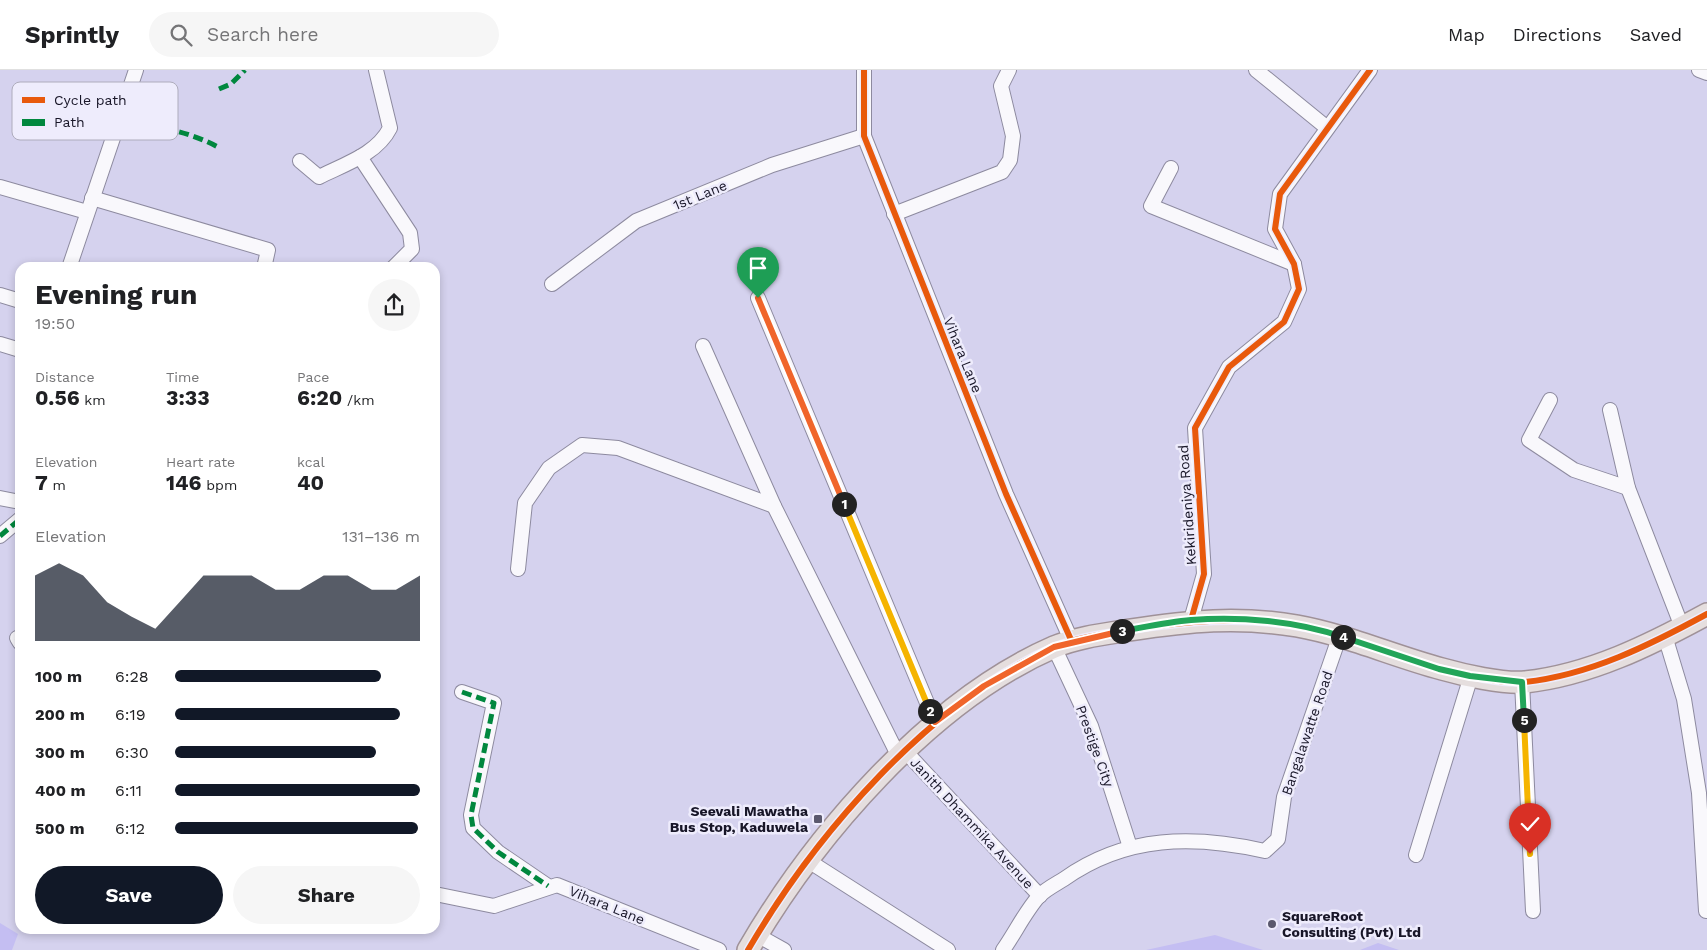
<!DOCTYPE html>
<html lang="en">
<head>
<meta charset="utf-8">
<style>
	body { margin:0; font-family:"Work Sans",sans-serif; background:#f6f6f6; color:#202124; height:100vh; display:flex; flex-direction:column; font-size:19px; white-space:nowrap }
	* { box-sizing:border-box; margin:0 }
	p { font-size:16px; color:#757577 }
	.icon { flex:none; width:28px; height:28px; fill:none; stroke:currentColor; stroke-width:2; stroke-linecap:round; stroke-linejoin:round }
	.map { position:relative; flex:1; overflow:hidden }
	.panel { position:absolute; left:15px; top:192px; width:425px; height:672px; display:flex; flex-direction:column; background:#fff; border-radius:15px; box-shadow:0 2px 8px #0003 }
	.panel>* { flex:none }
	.pin { position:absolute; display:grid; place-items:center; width:42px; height:42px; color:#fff; margin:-51px -21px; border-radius:50% 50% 50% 0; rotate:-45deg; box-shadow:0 0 5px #0007 }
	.pin .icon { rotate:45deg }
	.km { position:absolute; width:25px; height:25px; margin:-12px; border-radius:50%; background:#222; color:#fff; font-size:14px; line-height:25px; text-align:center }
	.round { display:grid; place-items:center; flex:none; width:52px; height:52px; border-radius:26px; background:#f6f6f6 }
	.summary { display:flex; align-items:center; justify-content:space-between; height:85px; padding:0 20px }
	h1 { font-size:28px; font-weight:700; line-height:38px }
	.metrics { display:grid; grid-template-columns:repeat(3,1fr); gap:8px; height:85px; padding:5px 20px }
	.metrics div { display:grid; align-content:center }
	.metrics b { font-size:21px; font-weight:700 }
	.metrics small { font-size:14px; font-weight:400 }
	.metrics p { font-size:14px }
	.chart { height:140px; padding:10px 20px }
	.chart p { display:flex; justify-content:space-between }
	.chart svg { width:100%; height:90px; margin-top:5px; fill:#111827; opacity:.7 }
	.primary-button { display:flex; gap:10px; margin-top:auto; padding:10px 20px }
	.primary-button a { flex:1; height:58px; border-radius:30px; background:#111827; color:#fff; font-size:20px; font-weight:700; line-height:58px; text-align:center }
	.primary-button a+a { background:#f6f6f6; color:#202124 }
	ul { padding:0 20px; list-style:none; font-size:16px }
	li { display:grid; grid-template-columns:80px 60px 1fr; align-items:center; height:38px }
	li i { height:12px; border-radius:6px; background:#111827 }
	header { display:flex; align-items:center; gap:30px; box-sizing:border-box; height:70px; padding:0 25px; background:#fff; border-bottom:1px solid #e0e0e0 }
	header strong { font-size:24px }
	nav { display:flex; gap:28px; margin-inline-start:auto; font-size:18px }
	.search { width:350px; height:45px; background:#f6f6f6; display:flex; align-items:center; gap:12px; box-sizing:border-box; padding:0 18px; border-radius:28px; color:#757577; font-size:19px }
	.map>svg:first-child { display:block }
</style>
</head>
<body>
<header>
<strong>Sprintly</strong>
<div class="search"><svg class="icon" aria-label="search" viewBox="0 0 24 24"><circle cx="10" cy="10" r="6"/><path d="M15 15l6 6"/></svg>Search here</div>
<nav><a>Map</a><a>Directions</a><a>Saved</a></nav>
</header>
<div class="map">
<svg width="1707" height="880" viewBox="0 0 1707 880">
	<rect width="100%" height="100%" fill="#d5d2ee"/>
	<!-- green -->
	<g fill="#c4bef2">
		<polygon points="0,853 18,864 12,880 0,880"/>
		<polygon points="1215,865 1263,880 1146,880"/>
		<polygon points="1378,873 1399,880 1360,880"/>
	</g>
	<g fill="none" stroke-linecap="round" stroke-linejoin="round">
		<!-- minor casing -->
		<g stroke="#8d8a9f" stroke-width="16">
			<g id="minor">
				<polyline points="864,0 864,66 1006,424 1072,572"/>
				<polyline points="1256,0 1326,57"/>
				<polyline points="1699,0 1707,3"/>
				<polyline points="360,87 410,163 412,179 393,198"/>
				<path d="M300 91 319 107C345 94 377 84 390 58L376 0"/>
				<polyline points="1171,98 1151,136 1294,194"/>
				<polyline points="0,117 87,142"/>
				<polyline points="92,128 268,180 264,198"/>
				<polyline points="894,144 1002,102 1010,90 1013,66 1001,16 1009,0"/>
				<polyline points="69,198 136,0"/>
				<polyline points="552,214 636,151 772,95 864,66"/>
				<polyline points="0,225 20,231"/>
				<polyline points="758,228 935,652"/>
				<polyline points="0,274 20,280"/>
				<polyline points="703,276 774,436 899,687"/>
				<polyline points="1550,330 1529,370 1574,400 1628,418"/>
				<polyline points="1610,340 1628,418 1682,557"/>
				<polyline points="0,428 20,432"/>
				<polyline points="0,466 20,449"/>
				<polyline points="518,499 525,433 549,398 582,375 618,378 774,436"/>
				<polyline points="1191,550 1204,504 1195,358 1229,297 1284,252 1299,219 1294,194 1275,159 1280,124 1370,0"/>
				<polyline points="1665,566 1684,629 1699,723 1706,841"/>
				<polyline points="17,568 20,573"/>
				<polyline points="1054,577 1091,656 1130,777"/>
				<polyline points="1522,612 1533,841"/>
				<polyline points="462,622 494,633 471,745 473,758 498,782 548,816"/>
				<polyline points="905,681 1040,826"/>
				<polyline points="1416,785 1471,606"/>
				<polyline points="807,790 948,880"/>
				<polyline points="435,824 494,836 557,815 719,880"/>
				<polyline points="757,865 784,880"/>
				<path d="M1003 880C1015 863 1025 842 1039 826 1046 819 1056 814 1064 809 1126 765 1194 765 1265 781L1278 769 1284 727 1340 565"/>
			</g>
		</g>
		<!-- primary casing -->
		<g stroke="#9f9198" stroke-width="24">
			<path id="primary" d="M748 880C815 765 930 631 1054 577 1078 567 1105 564 1130 560 1189 551 1238 546 1297 556 1347 565 1393 586 1442 599 1463 605 1503 614 1525 612 1590 605 1650 575 1707 544"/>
		</g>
		<!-- minor -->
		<use href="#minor" stroke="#f9f8fc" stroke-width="14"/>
		<!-- primary -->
		<use href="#primary" stroke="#e5dede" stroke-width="21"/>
		<!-- quiet -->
		<g stroke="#00873e" stroke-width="5" stroke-dasharray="10 5" stroke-linecap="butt">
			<polyline points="219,19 231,14 245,0"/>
			<path d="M120 52C154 55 188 61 218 77"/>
			<polyline points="0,466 20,449"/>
			<polyline points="17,568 20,573"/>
			<polyline points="462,622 494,633 471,745 473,758 498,782 548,816"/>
		</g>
		<!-- cycleway casing -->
		<g stroke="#eeecfc" stroke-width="9">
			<g id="cycleway">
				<polyline points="864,0 864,66 1006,424 1072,572"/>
				<polyline points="1191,550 1204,504 1195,358 1229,297 1284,252 1299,219 1294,194 1275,159 1280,124 1370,0"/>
				<path d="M748 880C815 765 930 631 1054 577 1078 567 1105 564 1130 560 1189 551 1238 546 1297 556 1347 565 1393 586 1442 599 1463 605 1503 614 1525 612 1590 605 1650 575 1707 544"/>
			</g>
		</g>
		<!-- cycleway -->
		<use href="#cycleway" stroke="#e8590c" stroke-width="6"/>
	</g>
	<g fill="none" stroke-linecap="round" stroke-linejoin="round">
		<!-- split-1 casing -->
		<g stroke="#fff" stroke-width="10">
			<polyline id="split-1" points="758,228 844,434"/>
		</g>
		<!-- split-2 casing -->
		<g stroke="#fff" stroke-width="10">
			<polyline id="split-2" points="844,434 930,641"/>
		</g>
		<!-- split-3 casing -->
		<g stroke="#fff" stroke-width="10">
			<polyline id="split-3" points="930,641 935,652 984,616 1054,577 1122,561"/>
		</g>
		<!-- split-4 casing -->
		<g stroke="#fff" stroke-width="10">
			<path id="split-4" d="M1122 561C1145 557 1168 552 1191 550 1240 546 1296 551 1343 567"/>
		</g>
		<!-- split-5 casing -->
		<g stroke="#fff" stroke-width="10">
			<polyline id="split-5" points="1343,567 1439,599 1470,606 1522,612 1524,650"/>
		</g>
		<!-- split-6 casing -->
		<g stroke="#fff" stroke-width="10">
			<polyline id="split-6" points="1524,650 1530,784"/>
		</g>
		<!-- split-1 -->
		<use href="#split-1" stroke="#f0652b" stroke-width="6"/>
		<!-- split-2 -->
		<use href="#split-2" stroke="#f5b400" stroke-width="6"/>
		<!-- split-3 -->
		<use href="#split-3" stroke="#f0652b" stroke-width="6"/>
		<!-- split-4 -->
		<use href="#split-4" stroke="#22a559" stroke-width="6"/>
		<!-- split-5 -->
		<use href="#split-5" stroke="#22a559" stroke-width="6"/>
		<!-- split-6 -->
		<use href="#split-6" stroke="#f5b400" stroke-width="6"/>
	</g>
	<!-- markers -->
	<g fill="#5a586d" stroke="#eeecfc" stroke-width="2">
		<rect x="813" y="744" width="10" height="10" rx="2.5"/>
		<circle cx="1272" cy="854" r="5"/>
	</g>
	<g text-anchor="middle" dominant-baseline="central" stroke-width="5" stroke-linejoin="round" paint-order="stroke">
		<!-- street labels -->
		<g font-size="14" fill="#181628" stroke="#eeecfc">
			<text transform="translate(700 125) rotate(-22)">1st Lane</text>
			<text transform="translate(963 285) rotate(68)">Vihara Lane</text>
			<text transform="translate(1187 435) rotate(-94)">Kekirideniya Road</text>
			<text transform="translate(1307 663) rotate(-71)">Bangalawatte Road</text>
			<text transform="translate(1095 676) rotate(70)">Prestige City</text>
			<text transform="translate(972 753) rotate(47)">Janith Dhammika Avenue</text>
			<text transform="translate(607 835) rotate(22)">Vihara Lane</text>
		</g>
		<!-- poi labels -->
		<g font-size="14" font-weight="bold" fill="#181628" stroke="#eeecfc" text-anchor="end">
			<text x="808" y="741">Seevali Mawatha<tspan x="808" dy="16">Bus Stop, Kaduwela</tspan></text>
			<text x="1282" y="846" text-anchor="start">SquareRoot<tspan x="1282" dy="16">Consulting (Pvt) Ltd</tspan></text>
		</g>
	</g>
	<!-- legend -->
	<rect x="12" y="12" width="166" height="58" rx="8" fill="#eeecfc" stroke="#aeacbc" stroke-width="1"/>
	<rect x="22" y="27" width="23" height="6" fill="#e8590c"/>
	<rect x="22" y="49" width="23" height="7" fill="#00873e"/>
	<g font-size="14" fill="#181628">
		<text x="54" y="35">Cycle path</text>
		<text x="54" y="57">Path</text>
	</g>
</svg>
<div class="pin" style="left:758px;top:228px;background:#1e9e55"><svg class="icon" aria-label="arrive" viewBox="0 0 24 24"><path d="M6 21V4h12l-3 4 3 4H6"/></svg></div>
<div class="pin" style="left:1530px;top:784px;background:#d93025"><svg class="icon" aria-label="check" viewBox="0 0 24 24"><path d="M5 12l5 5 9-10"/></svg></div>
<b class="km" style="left:844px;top:434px">1</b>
<b class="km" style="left:930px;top:641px">2</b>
<b class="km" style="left:1122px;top:561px">3</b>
<b class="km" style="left:1343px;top:567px">4</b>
<b class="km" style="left:1524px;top:650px">5</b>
<section class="panel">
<div class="summary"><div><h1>Evening run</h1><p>19:50</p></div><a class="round"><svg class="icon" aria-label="share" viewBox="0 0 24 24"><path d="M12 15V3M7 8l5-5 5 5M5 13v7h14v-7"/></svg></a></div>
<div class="metrics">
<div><p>Distance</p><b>0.56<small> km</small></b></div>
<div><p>Time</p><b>3:33</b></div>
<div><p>Pace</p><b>6:20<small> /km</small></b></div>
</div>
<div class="metrics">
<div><p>Elevation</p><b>7<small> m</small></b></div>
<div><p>Heart rate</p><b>146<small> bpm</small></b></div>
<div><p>kcal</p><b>40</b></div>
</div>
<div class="chart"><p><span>Elevation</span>131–136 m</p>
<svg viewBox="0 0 160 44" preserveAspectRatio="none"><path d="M0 44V12L10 6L20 12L30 25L40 32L50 38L60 25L70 12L80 12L90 12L100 19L110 19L120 12L130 12L140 19L150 19L160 12V44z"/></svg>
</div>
<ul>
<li><b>100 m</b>6:28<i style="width:84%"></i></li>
<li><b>200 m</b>6:19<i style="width:92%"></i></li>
<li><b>300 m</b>6:30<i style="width:82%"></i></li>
<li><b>400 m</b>6:11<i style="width:100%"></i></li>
<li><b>500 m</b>6:12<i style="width:99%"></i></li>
</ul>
<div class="primary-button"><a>Save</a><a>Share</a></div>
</section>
</div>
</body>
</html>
